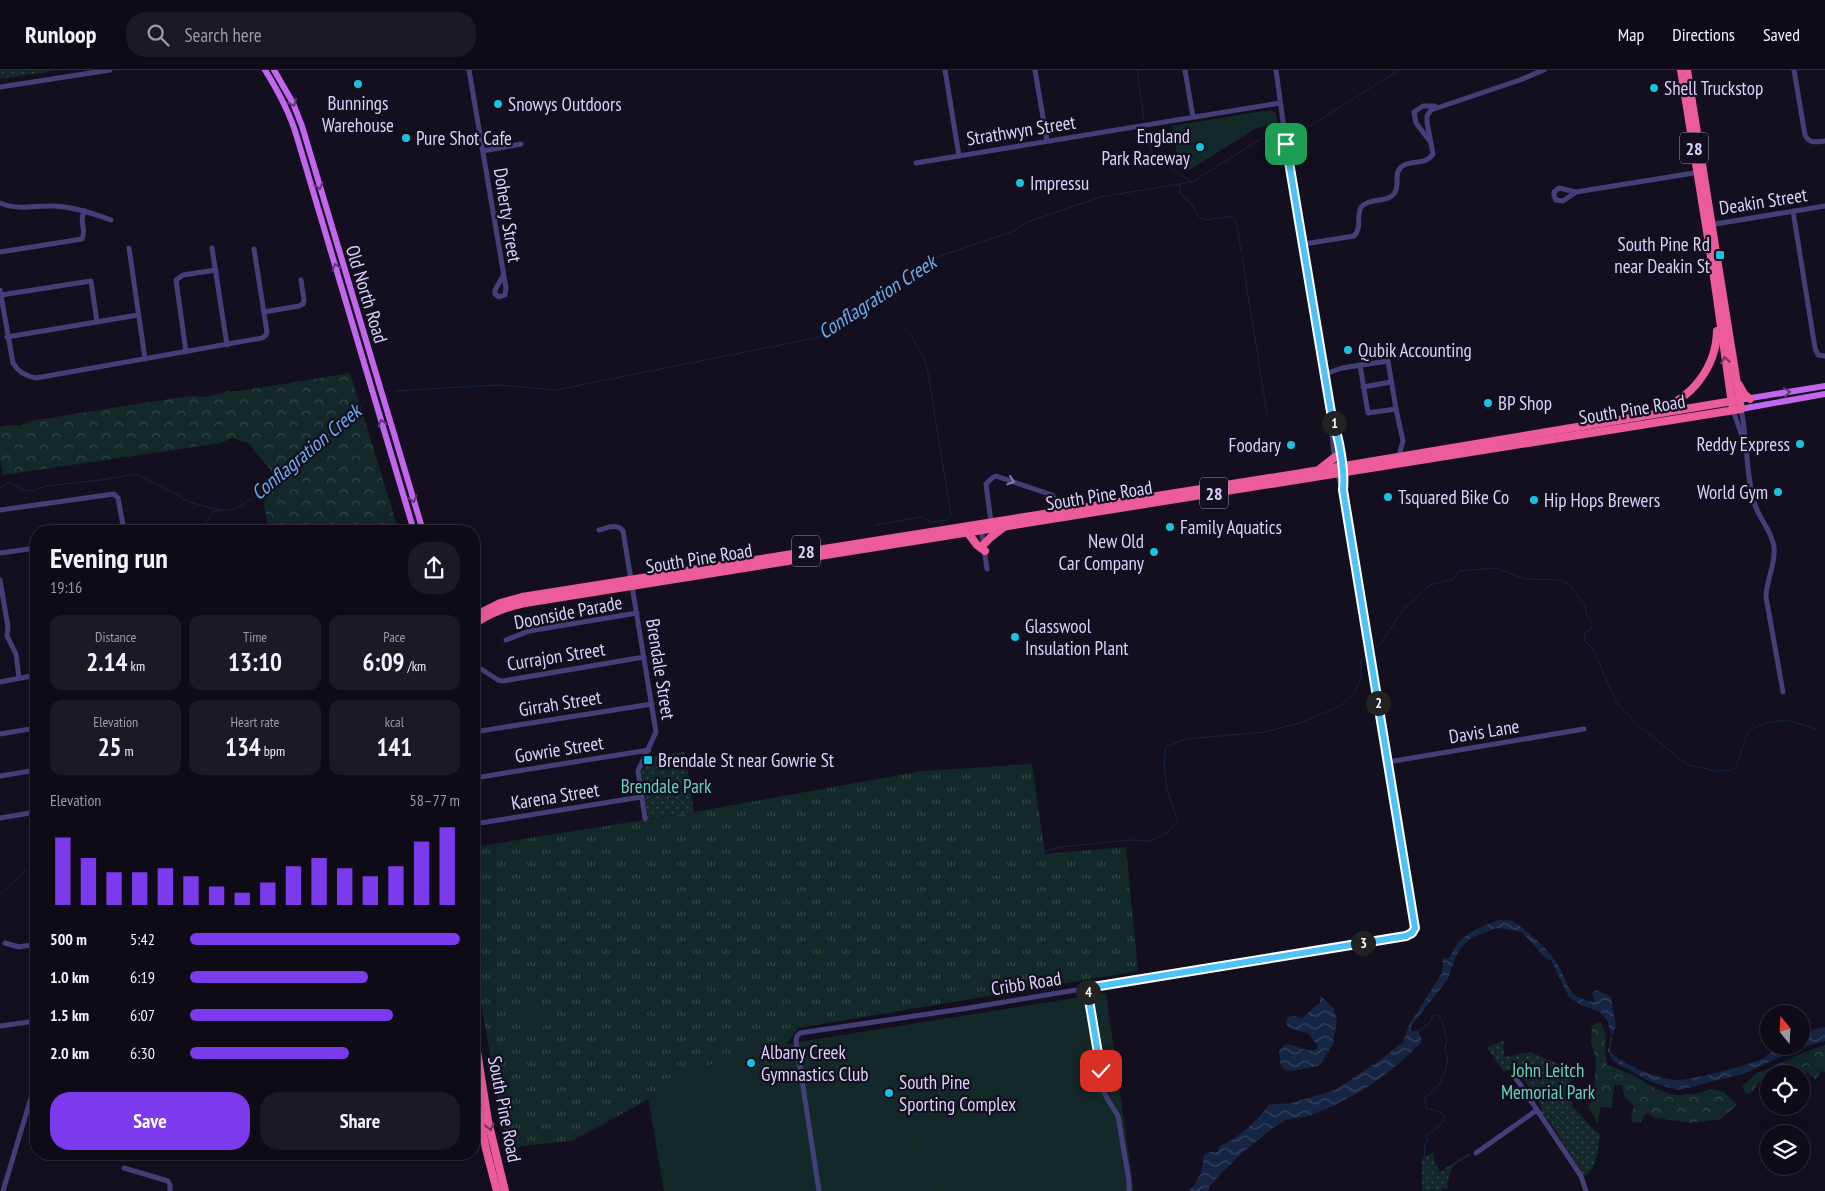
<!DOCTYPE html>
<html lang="en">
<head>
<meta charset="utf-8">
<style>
	body { margin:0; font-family:"PT Sans Narrow",sans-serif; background:#1c1924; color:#f1f3f6; height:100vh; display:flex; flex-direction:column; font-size:19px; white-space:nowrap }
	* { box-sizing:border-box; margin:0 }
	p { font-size:16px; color:#9b9ba1 }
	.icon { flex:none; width:28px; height:28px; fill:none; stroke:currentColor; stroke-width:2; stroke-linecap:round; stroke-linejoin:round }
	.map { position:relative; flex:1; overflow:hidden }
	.sheet { position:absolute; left:30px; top:455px; width:450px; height:635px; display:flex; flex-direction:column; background:#0e0b17; border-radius:20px; box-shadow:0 5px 20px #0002,0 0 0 1px #2e2b36 }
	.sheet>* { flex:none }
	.needle { width:32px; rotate:342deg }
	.controls { position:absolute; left:1760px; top:935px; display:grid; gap:10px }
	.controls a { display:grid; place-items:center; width:50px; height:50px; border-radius:50%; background:#0e0b17; box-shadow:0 5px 20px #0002,0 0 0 1px #2e2b36; font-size:25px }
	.pin { position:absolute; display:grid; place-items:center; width:42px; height:42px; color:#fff; margin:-21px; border-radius:10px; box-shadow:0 2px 8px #0006 }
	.km { position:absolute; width:25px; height:25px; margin:-12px; border-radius:50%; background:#222; color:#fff; font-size:14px; line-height:25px; text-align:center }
	.round { display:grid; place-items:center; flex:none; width:52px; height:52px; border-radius:20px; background:#1c1924 }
	.summary { display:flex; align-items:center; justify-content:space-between; height:85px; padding:0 20px }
	h1 { font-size:28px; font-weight:700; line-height:38px }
	.figures { display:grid; grid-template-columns:repeat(3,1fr); gap:8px; height:85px; padding:5px 20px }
	.figures div { display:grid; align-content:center; border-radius:12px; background:#1c1924; text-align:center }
	.figures b { font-size:25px; font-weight:700 }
	.figures small { font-size:14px; font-weight:400 }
	.figures p { font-size:14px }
	.chart { height:140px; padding:10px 20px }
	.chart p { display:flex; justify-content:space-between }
	.chart svg { width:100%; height:90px; margin-top:5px; stroke:#7c3aed; stroke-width:6 }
	.cta { display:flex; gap:10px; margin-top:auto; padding:10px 20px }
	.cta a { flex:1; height:58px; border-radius:20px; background:#7c3aed; color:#fff; font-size:20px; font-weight:700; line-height:58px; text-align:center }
	.cta a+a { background:#1c1924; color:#f1f3f6 }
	ul { padding:0 20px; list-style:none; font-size:16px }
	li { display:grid; grid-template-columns:80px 60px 1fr; align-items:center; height:38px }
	li i { height:12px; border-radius:6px; background:#7c3aed }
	header { display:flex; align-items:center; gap:30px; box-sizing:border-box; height:70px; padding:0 25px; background:#0e0b17; border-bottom:1px solid #2e2b36 }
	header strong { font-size:24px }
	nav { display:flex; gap:28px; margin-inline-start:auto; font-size:18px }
	.search { width:350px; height:45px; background:#1c1924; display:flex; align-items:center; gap:12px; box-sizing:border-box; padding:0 18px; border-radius:20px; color:#9b9ba1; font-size:19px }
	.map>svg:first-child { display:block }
</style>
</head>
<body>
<header>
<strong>Runloop</strong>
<div class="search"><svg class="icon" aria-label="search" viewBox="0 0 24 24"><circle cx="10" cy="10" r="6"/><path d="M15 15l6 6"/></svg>Search here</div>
<nav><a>Map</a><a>Directions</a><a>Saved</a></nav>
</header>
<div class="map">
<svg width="1825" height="1121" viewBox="0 0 1825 1121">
	<defs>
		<pattern id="grass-tufts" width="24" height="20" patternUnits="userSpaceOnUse" patternTransform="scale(1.25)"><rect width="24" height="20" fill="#132828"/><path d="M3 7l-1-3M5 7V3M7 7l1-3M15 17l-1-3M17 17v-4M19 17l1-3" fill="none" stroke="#354648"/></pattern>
		<pattern id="forest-crowns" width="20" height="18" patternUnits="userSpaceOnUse" patternTransform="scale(1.25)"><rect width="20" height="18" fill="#132828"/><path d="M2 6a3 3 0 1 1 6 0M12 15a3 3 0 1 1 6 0" fill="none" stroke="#354648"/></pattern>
		<pattern id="park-dots" width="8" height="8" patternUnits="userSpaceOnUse" patternTransform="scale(1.25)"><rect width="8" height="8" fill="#132828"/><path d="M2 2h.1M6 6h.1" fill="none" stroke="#354648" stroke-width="1.8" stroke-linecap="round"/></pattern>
		<pattern id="water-waves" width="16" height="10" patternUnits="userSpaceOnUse" patternTransform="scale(1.25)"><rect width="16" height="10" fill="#152544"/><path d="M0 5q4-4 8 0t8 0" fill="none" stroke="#364460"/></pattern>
	</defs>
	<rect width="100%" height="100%" fill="#130f1f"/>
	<!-- grass -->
	<polygon fill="url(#grass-tufts)" points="1032,694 1045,784 1126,777 1138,901 798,958 787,974 735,982 572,1071 521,1076 512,1083 503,1057 474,892 474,777 694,742 922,701"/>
	<!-- forest -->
	<g fill="url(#forest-crowns)">
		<polygon points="350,303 399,461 270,461 268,460 264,433 273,403 248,373 232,368 221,373 3,405 0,390 0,357 6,355 20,356 31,351 124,336 190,326 206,327 228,321 240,321"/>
		<polygon points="1601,952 1606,965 1605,979 1607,995 1631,1004 1655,1018 1673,1025 1696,1024 1710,1019 1724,1022 1737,1035 1721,1049 1692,1053 1655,1048 1646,1043 1641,1052 1633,1053 1631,1046 1634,1036 1624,1026 1622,1015 1614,1015 1612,1038 1600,1037 1598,1053 1588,1037 1594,1025 1596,990 1591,972 1592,955"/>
		<polygon points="1825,975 1825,1002 1821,1001 1816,1010 1807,1003 1796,1001 1793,997 1789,998 1788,1004 1769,1004 1769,1012 1760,1011 1753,1021 1746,1025 1742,1016 1755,1004 1805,982"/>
	</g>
	<!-- park -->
	<g fill="url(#park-dots)">
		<polygon points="0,0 59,0 0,9"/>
		<polygon points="685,682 694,742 647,749 641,704 648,687"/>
		<path d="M1503 971 1505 972 1503 977 1505 987 1530 982 1577 1002V1006L1567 1015 1573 1037C1584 1046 1587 1056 1599 1063L1600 1066C1597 1079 1598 1100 1584 1106L1548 1049 1541 1042V1035L1518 1000 1510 1001 1506 1000 1504 1002 1487 978 1499 972Z"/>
		<path d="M1434 1083V1091L1440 1102 1469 1083 1470 1085C1451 1097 1450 1096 1447 1119L1443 1118 1442 1121H1422V1088Z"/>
	</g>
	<!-- pitch -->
	<g fill="#132828">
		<path d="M1269 40C1277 41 1277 47 1278 54L1257 58 1186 102 1179 97 1172 56Z"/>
		<polygon points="1106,923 1134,1121 664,1121 648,1028 735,982"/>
		<polygon points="539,933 551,952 535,962 523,943"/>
	</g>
	<!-- water -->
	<g fill="url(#water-waves)">
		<path d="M1500 850C1504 850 1509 850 1512 851 1521 855 1550 881 1555 890 1569 910 1563 927 1594 932V927L1591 923 1597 920 1611 927 1616 956 1612 966 1610 982C1623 995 1659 1009 1676 1010 1689 1011 1755 994 1765 987 1769 985 1773 980 1775 976H1801V963L1825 957V971L1800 978 1746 1003 1688 1018 1677 1020 1664 1016 1649 1011 1613 991 1608 981 1611 965 1608 952 1600 942 1581 935 1569 927 1551 890 1546 889 1523 863 1514 860 1496 858 1471 868 1462 876 1456 886 1448 909 1411 956V961L1418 960 1421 967V973C1402 991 1384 1007 1361 1021 1344 1030 1324 1042 1305 1047 1299 1048 1292 1048 1287 1050 1269 1057 1216 1105 1207 1121H1189C1202 1106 1201 1103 1204 1085L1209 1082H1218L1219 1076C1234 1072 1261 1048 1268 1035L1292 1033 1335 1020 1376 993 1403 972 1409 955 1442 903 1443 888 1447 889 1451 886C1457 865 1482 856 1500 850Z"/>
		<path d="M1320 927H1322L1334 939 1337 950 1333 974 1322 992 1317 996 1293 1001H1286L1282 997 1280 992 1279 982 1284 975C1296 972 1304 984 1317 979V975L1308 963 1298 961 1287 956 1286 951 1288 947 1293 946 1303 948 1315 936 1320 933Z"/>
	</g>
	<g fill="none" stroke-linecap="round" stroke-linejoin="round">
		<!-- stream -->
		<g stroke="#152544" stroke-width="1">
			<polyline points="1137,0 1144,49"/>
			<polyline points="1147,61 1152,84 1191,112"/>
			<polyline points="1287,62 1310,56 1399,0"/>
			<polyline points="1180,115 1180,123 1192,135 1198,146 1202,149 1207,150 1230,146 1236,151 1241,181"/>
			<polyline points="1242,187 1267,344"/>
			<polyline points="395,321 498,315 556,320 820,267 852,249 880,230 934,188 1014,161 1025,153 1100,127 1192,112 1262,68 1279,63"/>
			<polyline points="0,418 10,412 24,420 32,421 46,416 101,410 137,404 190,432 219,440"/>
			<polyline points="875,455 922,447 931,452 948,450 951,445 927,297 923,286 910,264"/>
			<polyline points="198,461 202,458 213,442 219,440 232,440 255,427 287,395 327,369 343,350 366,331"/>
			<polyline points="1374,579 1380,574 1404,539 1430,515 1454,509 1459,501 1496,498 1525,509 1562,510 1570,515 1585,536 1586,544 1592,552 1592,558 1585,563 1584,570 1593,579 1616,632 1639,656 1688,695 1716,701 1732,700 1736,697 1746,666 1750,660 1765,653 1787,650 1816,659"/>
			<polyline points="0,824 30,797 36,774"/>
			<path d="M818 829 849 830 870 841 880 835 889 824 908 821 920 822 927 829 940 827 968 834 986 808 1015 799 1035 784 1060 777 1129 770 1149 771 1167 763 1178 750C1168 729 1161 700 1166 677L1186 669 1264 662 1300 653 1340 636 1354 623 1361 609V590L1367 584"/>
			<polyline points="743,841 758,836 765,828 771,828 785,832 802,827"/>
			<path d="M640 949 726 912C746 925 770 935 795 930L831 897C825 871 830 855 838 831"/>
			<polyline points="1418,962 1431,951 1432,946 1437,945 1441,948 1447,971 1445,979 1448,989 1445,1002 1439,1015 1424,1029 1427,1039 1438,1041 1445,1046 1439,1057 1426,1065 1428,1071 1425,1074 1424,1089 1431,1106 1431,1121"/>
			<path d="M928 1121 930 1116 920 997C922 992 926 988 928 983 931 970 926 957 939 949"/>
		</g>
		<!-- minor -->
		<g stroke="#443f79" stroke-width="5">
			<polyline points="469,0 506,218 505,225 499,227 495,224 495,220 503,206"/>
			<polyline points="945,0 959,86"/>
			<polyline points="1035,0 1047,71"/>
			<polyline points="1185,0 1193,47"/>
			<path d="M1794 0 1805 65C1809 74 1817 72 1825 71"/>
			<polyline points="0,17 110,0"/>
			<polyline points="1429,70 1416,53 1414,42 1423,36 1435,36"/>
			<polyline points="483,81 521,74"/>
			<polyline points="916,93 1280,33"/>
			<polyline points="1576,122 1559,118 1554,122 1554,125 1556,130 1563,131 1576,122 1700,102"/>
			<path d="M0 133C18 141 36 135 54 136 74 137 92 143 111 150"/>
			<polyline points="1793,141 1815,278 1818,285 1825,286"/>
			<polyline points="1709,155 1825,136"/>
			<path d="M1304 174 1354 166C1363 157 1355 145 1362 136 1372 127 1391 134 1396 120 1399 112 1394 103 1401 97 1411 89 1425 96 1433 84L1427 52V46L1431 40 1520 10 1544 0"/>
			<polyline points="129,178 145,289"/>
			<polyline points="212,178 227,275"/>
			<path d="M0 182 82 169C87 159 78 150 85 141"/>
			<path d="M0 220 13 293C18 302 25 306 36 308L262 268 266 265 267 262 254 179"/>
			<polyline points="1,225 91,211 97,252"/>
			<polyline points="264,242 299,236 303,234 304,230 301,210"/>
			<polyline points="7,267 138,245"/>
			<polyline points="186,282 176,210 183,205 216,200"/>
			<polyline points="1325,304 1342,298 1388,291 1396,339 1368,343 1360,295"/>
			<polyline points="1363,317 1391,312"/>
			<polyline points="1396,339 1403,371 1399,386"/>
			<path d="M1741 339C1748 370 1745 404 1755 435 1760 450 1772 461 1774 477 1776 494 1766 510 1766 527L1783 622"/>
			<polyline points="1733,340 1745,375"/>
			<path d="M1332 351C1331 366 1336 407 1343 419"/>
			<polyline points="0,440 114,424 118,428 124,461"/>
			<polyline points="991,452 986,414 992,408 996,406 1052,425 1062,440"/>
			<polyline points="981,457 987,499"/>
			<path d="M599 460C607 458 617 453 623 461L656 662 638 701 645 749"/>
			<polyline points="0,483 36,478"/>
			<polyline points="0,510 8,557 7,566 16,584 19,608"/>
			<polyline points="506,570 529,561 637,543"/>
			<polyline points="474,598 478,597 498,610 503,611 644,587"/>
			<polyline points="0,612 36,605"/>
			<polyline points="474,662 652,634"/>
			<polyline points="0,664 36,658"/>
			<polyline points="1388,692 1584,659"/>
			<polyline points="0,706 36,700"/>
			<polyline points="474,708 649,680"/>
			<polyline points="474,736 477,754"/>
			<polyline points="0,748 36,742"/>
			<polyline points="474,754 641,727"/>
			<polyline points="5,873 19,877 36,874"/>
			<polyline points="1087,918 1104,1023 1118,1046 1129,1111 1129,1121"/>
			<polyline points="33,951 36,971"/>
			<polyline points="0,956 36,951"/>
			<polyline points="1515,1007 1581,1106 1586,1121"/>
			<polyline points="1476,1083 1537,1040"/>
			<polyline points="124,1098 168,1111 170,1115 170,1121"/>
			<polyline points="3,1121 36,1011"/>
			<path d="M819 1121 796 971 797 966 800 963 962 939 1406 865 1412 863 1415 858 1343 420C1345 400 1339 367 1332 348L1286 74 1276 0"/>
		</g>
		<!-- major -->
		<g stroke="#c166ed" stroke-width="6">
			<path d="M265 0C278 21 289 41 296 64L414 461"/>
			<polyline points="274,0 293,33 302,56 423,461"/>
			<polyline points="1739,330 1825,316"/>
			<polyline points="1741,339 1825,324"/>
		</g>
		<!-- highway -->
		<g stroke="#ec5b9a" stroke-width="8">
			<polyline points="1681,0 1712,193 1732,334"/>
			<polyline points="1739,315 1744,324 1750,329"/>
			<path d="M1657 340C1692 329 1716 297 1717 261"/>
			<polyline points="1321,398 1335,387"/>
			<polyline points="968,463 977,475 985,481"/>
			<polyline points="984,474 991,467 1004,457"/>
			<polyline points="474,546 500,533 522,527 1320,400 1739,330"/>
			<path d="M474 554C490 543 506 537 525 533L1741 339 1687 0"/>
			<polyline points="474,962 488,1051 505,1121"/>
			<polyline points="474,1018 486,1079 497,1121"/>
		</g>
	</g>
	<!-- one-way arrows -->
	<defs><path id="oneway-chevron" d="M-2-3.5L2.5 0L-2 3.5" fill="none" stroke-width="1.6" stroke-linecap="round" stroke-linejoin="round" transform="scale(1.25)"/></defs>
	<g stroke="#61367c">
		<use href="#oneway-chevron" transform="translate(293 33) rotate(66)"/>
		<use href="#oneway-chevron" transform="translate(319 116) rotate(74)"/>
		<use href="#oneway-chevron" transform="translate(336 197) rotate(-107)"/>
		<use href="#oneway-chevron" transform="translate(1787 322) rotate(-9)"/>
		<use href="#oneway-chevron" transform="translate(382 353) rotate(-107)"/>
		<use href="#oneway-chevron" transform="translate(413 429) rotate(73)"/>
	</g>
	<g stroke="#753156">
		<use href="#oneway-chevron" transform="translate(1725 290) rotate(-99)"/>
		<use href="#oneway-chevron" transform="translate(490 1057) rotate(78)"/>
	</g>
	<use stroke="#8781b3" href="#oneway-chevron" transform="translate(1011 411) rotate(19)"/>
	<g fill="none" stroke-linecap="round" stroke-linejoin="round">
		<!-- route casing -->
		<g stroke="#fff" stroke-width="10">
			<path id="route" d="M1101 1001 1087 918 1406 866 1412 863 1415 858 1343 420C1345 400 1339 367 1332 348L1286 74"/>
		</g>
		<!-- route -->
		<use href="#route" stroke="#4fc3f7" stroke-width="6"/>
	</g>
	<!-- markers -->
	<g fill="#1ac2df" stroke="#130f1f" stroke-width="2">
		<circle cx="358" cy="14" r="5"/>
		<circle cx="1654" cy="18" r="5"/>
		<circle cx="498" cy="34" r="5"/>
		<circle cx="406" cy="68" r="5"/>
		<circle cx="1200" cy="77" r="5"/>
		<circle cx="1020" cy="113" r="5"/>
		<rect x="1715" y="180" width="10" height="10" rx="2.5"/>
		<circle cx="1348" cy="280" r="5"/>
		<circle cx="1488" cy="333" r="5"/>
		<circle cx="1800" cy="374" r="5"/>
		<circle cx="1291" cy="375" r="5"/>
		<circle cx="1778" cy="422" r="5"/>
		<circle cx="1388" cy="427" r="5"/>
		<circle cx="1534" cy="430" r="5"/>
		<circle cx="1170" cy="457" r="5"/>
		<circle cx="1154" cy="482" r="5"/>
		<circle cx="1015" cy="567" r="5"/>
		<rect x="643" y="685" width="10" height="10" rx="2.5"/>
		<circle cx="751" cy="993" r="5"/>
		<circle cx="889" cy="1023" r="5"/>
	</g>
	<g text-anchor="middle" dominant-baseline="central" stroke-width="4.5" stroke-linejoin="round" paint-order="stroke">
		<!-- shield labels -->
		<g fill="#130f1f" stroke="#9e98b8" stroke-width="1">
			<rect x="1680" y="62.5" width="28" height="31" rx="4"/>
			<rect x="1200" y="407.5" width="28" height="31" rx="4"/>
			<rect x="792" y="465.5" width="28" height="31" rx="4"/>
		</g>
		<g font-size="18" font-weight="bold" fill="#d9d2fa">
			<text x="1694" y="78">28</text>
			<text x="1214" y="423">28</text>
			<text x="806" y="481">28</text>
		</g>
		<!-- poi labels -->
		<g font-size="19" fill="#d9d2fa" stroke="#130f1f" text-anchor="start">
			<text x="1664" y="18">Shell Truckstop</text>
			<text x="358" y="33" text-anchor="middle">Bunnings<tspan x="358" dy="22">Warehouse</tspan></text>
			<text x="508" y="34">Snowys Outdoors</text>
			<text x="1190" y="66" text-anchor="end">England<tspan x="1190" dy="22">Park Raceway</tspan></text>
			<text x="416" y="68">Pure Shot Cafe</text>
			<text x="1030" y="113">Impressu</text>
			<text x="1710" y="174" text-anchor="end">South Pine Rd<tspan x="1710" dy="22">near Deakin St</tspan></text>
			<text x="1358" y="280">Qubik Accounting</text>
			<text x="1498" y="333">BP Shop</text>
			<text x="1790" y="374" text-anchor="end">Reddy Express</text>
			<text x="1281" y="375" text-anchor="end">Foodary</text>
			<text x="1768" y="422" text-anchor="end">World Gym</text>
			<text x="1398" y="427">Tsquared Bike Co</text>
			<text x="1544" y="430">Hip Hops Brewers</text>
			<text x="1180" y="457">Family Aquatics</text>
			<text x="1144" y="471" text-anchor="end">New Old<tspan x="1144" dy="22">Car Company</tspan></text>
			<text x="1025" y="556">Glasswool<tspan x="1025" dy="22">Insulation Plant</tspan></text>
			<text x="658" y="690">Brendale St near Gowrie St</text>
			<text x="761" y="982">Albany Creek<tspan x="761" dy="22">Gymnastics Club</tspan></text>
			<text x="899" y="1012">South Pine<tspan x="899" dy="22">Sporting Complex</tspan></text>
		</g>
		<!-- street labels -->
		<g font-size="19" fill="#d9d2fa" stroke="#130f1f">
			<text transform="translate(1021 60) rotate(-9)">Strathwyn Street</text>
			<text transform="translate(1763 131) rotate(-9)">Deakin Street</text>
			<text transform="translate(508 145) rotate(81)">Doherty Street</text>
			<text transform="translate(367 224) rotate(73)">Old North Road</text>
			<text transform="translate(1632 339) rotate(-9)">South Pine Road</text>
			<text transform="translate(1099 425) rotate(-9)">South Pine Road</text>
			<text transform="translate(699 488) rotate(-9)">South Pine Road</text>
			<text transform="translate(568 542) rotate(-11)">Doonside Parade</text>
			<text transform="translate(556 586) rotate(-9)">Currajon Street</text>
			<text transform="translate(661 599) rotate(81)">Brendale Street</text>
			<text transform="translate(560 633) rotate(-9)">Girrah Street</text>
			<text transform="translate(1484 661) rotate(-9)">Davis Lane</text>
			<text transform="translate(559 679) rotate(-9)">Gowrie Street</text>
			<text transform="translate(555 726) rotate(-9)">Karena Street</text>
			<text transform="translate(1026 913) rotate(-9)">Cribb Road</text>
			<text transform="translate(505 1039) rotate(79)">South Pine Road</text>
		</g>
		<!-- park labels -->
		<g font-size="19" fill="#67d1bc" stroke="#130f1f">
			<text x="666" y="716">Brendale Park</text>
			<text x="1548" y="1000">John Leitch<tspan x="1548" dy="22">Memorial Park</tspan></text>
		</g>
		<!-- water labels -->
		<g font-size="20" font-style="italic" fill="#6cacee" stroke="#130f1f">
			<text transform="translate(877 227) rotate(-33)">Conflagration Creek</text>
			<text transform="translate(306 382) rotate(-40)">Conflagration Creek</text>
		</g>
	</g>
</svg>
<div class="controls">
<a><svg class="needle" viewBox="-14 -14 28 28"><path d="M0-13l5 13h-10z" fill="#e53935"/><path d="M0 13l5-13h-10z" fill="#9b9ba1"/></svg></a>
<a><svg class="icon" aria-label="locate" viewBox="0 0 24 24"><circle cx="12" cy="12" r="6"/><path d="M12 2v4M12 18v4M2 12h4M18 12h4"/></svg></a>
<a><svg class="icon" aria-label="layers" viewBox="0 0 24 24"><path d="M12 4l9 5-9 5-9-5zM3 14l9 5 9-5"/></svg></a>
</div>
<div class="pin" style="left:1286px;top:74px;background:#1e9e55"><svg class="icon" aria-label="arrive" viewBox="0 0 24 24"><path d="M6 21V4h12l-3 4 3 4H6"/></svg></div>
<div class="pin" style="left:1101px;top:1001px;background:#d93025"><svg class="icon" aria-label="check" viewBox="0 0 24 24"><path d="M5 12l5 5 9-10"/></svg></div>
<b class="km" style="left:1334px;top:353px">1</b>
<b class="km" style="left:1378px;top:633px">2</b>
<b class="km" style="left:1363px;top:873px">3</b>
<b class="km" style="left:1088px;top:922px">4</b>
<section class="sheet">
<div class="summary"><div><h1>Evening run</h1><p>19:16</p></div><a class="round"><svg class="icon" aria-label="share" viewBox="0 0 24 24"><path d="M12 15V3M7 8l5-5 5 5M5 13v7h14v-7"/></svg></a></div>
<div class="figures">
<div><p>Distance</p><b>2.14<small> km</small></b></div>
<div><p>Time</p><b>13:10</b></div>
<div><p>Pace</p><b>6:09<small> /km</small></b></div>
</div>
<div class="figures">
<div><p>Elevation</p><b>25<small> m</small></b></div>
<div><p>Heart rate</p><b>134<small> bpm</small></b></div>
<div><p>kcal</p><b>141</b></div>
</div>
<div class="chart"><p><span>Elevation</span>58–77 m</p>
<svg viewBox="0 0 160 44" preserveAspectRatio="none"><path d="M5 44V11M15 44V21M25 44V28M35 44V28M45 44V26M55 44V30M65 44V35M75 44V38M85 44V33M95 44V25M105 44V21M115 44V26M125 44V30M135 44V25M145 44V13M155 44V6"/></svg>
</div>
<ul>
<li><b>500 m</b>5:42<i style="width:100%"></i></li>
<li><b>1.0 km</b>6:19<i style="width:66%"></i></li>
<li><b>1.5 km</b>6:07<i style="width:75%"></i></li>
<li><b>2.0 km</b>6:30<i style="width:59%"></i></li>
</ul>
<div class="cta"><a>Save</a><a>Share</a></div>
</section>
</div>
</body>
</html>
